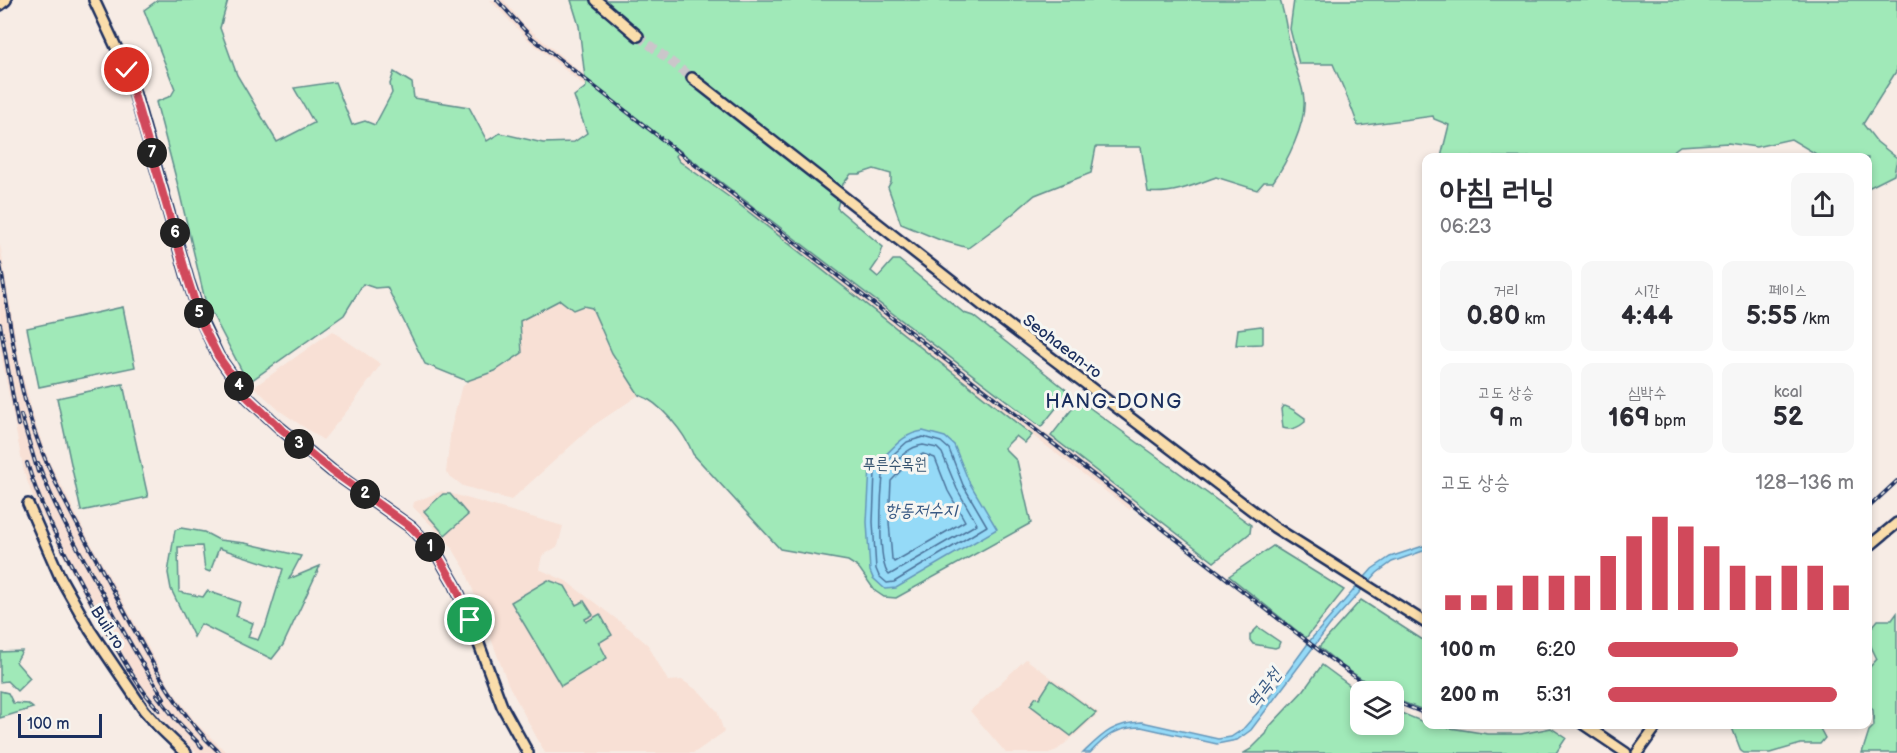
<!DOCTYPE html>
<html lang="ko">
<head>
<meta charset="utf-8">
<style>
	body { margin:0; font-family:"Balsamiq Sans","Poor Story",sans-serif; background:#f7f7f7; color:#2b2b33; height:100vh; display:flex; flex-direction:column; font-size:22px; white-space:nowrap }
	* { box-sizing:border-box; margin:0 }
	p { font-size:20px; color:#7c7c81 }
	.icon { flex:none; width:33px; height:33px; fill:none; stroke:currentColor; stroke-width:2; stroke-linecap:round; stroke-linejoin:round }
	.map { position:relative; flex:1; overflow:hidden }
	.sheet { position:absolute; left:1422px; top:153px; width:450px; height:576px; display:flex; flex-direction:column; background:#fff; border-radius:12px; box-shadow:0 3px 9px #0003 }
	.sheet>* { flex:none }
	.tools { position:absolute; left:1350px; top:681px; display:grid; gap:12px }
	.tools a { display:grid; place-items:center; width:54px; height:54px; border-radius:12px; background:#fff; box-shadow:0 3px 9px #0003; font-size:30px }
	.scale { position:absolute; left:18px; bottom:15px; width:84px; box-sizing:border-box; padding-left:6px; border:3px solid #1b2f5e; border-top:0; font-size:16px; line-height:21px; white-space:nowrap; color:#1b2f5e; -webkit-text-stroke:4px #f6f6f2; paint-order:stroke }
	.pin { position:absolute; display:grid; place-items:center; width:51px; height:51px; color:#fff; margin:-26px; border:3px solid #fff; border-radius:50%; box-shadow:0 2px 6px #0007 }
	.km { position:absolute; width:30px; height:30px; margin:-15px; border-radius:50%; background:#222; color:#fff; font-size:16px; line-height:30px; text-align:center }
	.round { display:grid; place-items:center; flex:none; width:63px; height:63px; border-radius:12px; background:#f7f7f7 }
	.overview { display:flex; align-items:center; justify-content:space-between; height:102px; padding:0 18px }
	h1 { font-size:33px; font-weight:800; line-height:45px }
	.metrics { display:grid; grid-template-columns:repeat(3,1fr); gap:9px; height:102px; padding:6px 18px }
	.metrics div { display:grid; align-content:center; border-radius:12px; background:#f7f7f7; text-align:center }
	.metrics b { font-size:26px; font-weight:800 }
	.metrics small { font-size:16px; font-weight:400 }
	.metrics p { font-size:16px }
	.chart { height:168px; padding:12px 18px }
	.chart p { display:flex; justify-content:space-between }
	.chart svg { width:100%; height:108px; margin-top:6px; stroke:#d1495b; stroke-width:6 }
	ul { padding:0 18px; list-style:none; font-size:20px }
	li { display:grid; grid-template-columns:96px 72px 1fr; align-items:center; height:45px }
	li i { height:15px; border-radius:8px; background:#d1495b }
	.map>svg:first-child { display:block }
</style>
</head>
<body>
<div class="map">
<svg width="1897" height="753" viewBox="0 0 1897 753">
	<rect width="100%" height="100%" fill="#f7ece5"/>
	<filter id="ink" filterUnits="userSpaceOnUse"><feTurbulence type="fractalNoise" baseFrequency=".0167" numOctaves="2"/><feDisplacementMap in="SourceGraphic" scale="12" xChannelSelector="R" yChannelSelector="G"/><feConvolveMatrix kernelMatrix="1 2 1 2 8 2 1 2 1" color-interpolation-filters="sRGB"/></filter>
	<g filter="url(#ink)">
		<!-- built -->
		<g fill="#f8e0d5">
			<polygon points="490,0 504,0 522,23 584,75 586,87 526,38"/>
			<polygon points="679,150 833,269 1135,503 1130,510 1032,435 736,202 679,161 676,156"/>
			<polygon points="0,244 21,370 37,429 50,463 85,532 170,687 197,724 227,753 197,753 169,727 137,687 105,635 36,505 24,472 0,349"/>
			<polygon points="560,300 593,308 612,353 639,395 594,425 511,500 463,486 446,473 451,428 461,389 467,381 495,371 519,321"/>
			<polygon points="332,331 381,364 352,405 323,440 280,411 254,387"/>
			<polygon points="442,491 563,526 558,546 542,556 539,569 566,581 631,630 648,645 668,681 682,680 700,692 717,711 724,732 694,753 545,753 508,684 465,569 449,543 413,507 414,502"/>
			<polygon points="1026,659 1099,713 1073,737 1057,750 1049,753 1006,753 970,711"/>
		</g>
		<!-- green -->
		<g fill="#a0e9b8" stroke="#5e8c8b" stroke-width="1.5" fill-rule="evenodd">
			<path d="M158 0H228L220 28 237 75 277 142 314 123 294 88 335 82 352 125 365 121 375 125 392 93 390 84 394 72 412 83 414 98 469 107 487 141 500 133 543 143 574 142 587 133 574 96 586 87 579 26 571 0H1280C1286 18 1287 37 1292 55 1295 70 1303 84 1304 100 1306 124 1287 162 1273 182H1264L1257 190 1216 177C1195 185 1171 195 1148 192L1141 147H1096L1091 173 1035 195 1002 223 968 248 940 240 901 224 888 187 891 182V174L874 169 859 174H851L843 184 837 208 883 247 878 261 871 271 878 277 893 260H899L964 313 973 316 1069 392 1041 427 679 150 676 156 679 161 736 202 1032 435 1025 443 1016 436 1004 448 1017 461 1031 523 896 598 884 597 875 591 859 568 848 561 780 549 693 454C685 433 660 402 639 395L612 353 592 308 583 306 573 310 560 300 520 321 522 353 495 371 467 381 425 364 387 287 375 288 363 284 344 315 252 380 243 373 205 300 177 182 156 102 171 96 175 89 144 10Z"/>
			<path d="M1294 0H1897V70L1863 124 1877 142 1897 158 1894 175 1868 188V158L1821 157 1791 139 1756 147 1728 143 1680 146 1664 158 1441 157 1449 125 1434 119 1433 116 1358 126C1351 104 1342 85 1333 64H1299L1290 29Z"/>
			<polygon points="123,307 135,367 39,387 27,328"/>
			<polygon points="1261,326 1263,327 1263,343 1262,344 1236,345 1238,329"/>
			<polygon points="123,384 148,497 81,511 57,398"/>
			<polygon points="1079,400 1251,525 1250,533 1214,562 1051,436"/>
			<path d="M1283 406C1291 406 1298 414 1305 418V422C1299 427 1291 431 1283 428L1281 409Z"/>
			<polygon points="443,494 450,494 468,515 445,535 424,511"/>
			<path d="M181 528 204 532 219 540 245 543 301 556 289 579 320 566 283 645 272 659 201 624 194 637 171 589 168 573 175 530ZM202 546 205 570 210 572 219 548 283 569 265 628H263L258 640 248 637 253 623 236 616 240 602 207 591 203 597 179 592 178 547Z"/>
			<polygon points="1273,546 1344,590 1306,638 1229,576"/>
			<polygon points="548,580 565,586 576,605 584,601 593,615 585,619 586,622 600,614 612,635 599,643 598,641 607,658 561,686 511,602"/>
			<polygon points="1361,600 1426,642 1426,711 1394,699 1394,692 1380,691 1341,665 1319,647"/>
			<polygon points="1897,613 1897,753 1862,753 1869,731 1874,726 1873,710 1868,706 1868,669 1877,659 1868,640 1868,632 1878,620 1892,620"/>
			<polygon points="1258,627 1280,642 1278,647 1275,648 1253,644 1250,640 1250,635"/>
			<polygon points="22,651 16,662 30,678 17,691 7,681 0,682 0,652"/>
			<polygon points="1322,665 1360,693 1360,724 1394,724 1394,710 1426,723 1426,724 1488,734 1521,734 1551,728 1566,738 1556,753 1244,753 1251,749 1266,734 1270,726 1304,690"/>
			<polygon points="1051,680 1096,713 1071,736 1030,705 1036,697 1039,699"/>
			<polygon points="0,691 8,693 13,703 28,704 33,708 0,718"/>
			<polygon points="1731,725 1818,725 1825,738 1820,744 1801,744 1770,753 1744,753 1741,751"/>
		</g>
		<!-- water -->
		<g fill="#95daf7" stroke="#6496ba" stroke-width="1.5">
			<path d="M923 431 945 437 954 445 969 482 997 529 896 588 885 589 873 578 870 571 867 522 870 467C890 456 898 434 923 431Z"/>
			<path d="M1426 545V550L1392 562 1377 573 1330 625 1251 730 1237 740 1217 744 1141 727C1116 727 1106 736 1090 753H1083C1103 734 1113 723 1142 722L1218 739 1231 737 1243 729 1259 711 1312 638 1372 569 1390 557Z"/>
		</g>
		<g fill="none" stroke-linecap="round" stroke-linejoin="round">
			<!-- shore -->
			<g stroke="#4c739b" stroke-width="1.5">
				<polygon points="923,437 941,442 949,449 963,485 987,526 894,582 887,583 879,576 876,569 873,522 875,471 907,442"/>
				<path d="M923 445 937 448 942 453 957 489 977 524 889 575C877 563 881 495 883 476 894 465 905 447 923 445Z"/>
				<polygon points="923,454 935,458 948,491 965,521 894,562 892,559 889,522 891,481 910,461"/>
			</g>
			<!-- major-tunnel -->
			<polyline stroke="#cbc6ca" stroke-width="9" stroke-dasharray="9 4.5" stroke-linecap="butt" points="638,36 692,78"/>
			<!-- major casing -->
			<g stroke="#1b2f5e" stroke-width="14">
				<g id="major">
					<polyline points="94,0 130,77 188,280 203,324 218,356 248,398 280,428 332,471 412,528 437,554 455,585 470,620 502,706 528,753"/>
					<polyline points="596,0 638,36"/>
					<polyline points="0,5 6,0"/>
					<polyline points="692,78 982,305 1274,527 1426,623"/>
					<polyline points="28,504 60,577 90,630 144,710 158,726 186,753"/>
					<polyline points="1868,547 1897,523"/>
					<polyline points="1583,724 1626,753"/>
					<polyline points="1637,753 1658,724"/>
				</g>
			</g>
			<!-- major -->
			<use href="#major" stroke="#faddab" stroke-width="9"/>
			<!-- rail casing -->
			<g stroke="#1b2f5e" stroke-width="4">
				<g id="rail">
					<polyline points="497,0 532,38 1325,655 1376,692"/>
					<path d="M0 264C9 312 14 363 28 411 45 472 79 527 109 583 142 642 170 707 220 753"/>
					<polyline points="0,324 18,425"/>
					<polyline points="21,415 38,472"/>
					<path d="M27 463C43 516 71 564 97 613 116 646 133 682 159 710"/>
					<path d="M38 463C54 507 77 547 99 587 120 625 140 663 164 698"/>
					<polyline points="1868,508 1897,481"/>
					<polyline points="157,695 177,721 202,747"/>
					<polyline points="1394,701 1426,714"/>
					<polyline points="1476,724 1502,726 1533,724"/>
				</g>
			</g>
			<!-- rail -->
			<use href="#rail" stroke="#f6f6f2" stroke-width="1.5" stroke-dasharray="4.5" stroke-linecap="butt"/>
		</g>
	</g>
	<g fill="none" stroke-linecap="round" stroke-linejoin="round" filter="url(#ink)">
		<!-- route casing -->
		<g stroke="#fff" stroke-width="12">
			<polyline id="route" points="127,70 188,280 202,324 218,356 248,398 280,428 332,471 412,528 437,554 455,585 470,620"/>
		</g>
		<!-- route -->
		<use href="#route" stroke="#d1495b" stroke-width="8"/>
	</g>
	<g text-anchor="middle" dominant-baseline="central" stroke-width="6" stroke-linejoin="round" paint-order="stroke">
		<!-- street labels -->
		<g font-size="16" fill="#1b2f5e" stroke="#f6f6f2">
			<text transform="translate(1062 347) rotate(37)">Seohaean-ro</text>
			<text transform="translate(107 628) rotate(57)">Buil-ro</text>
		</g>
		<!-- park labels -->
		<g font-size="16" fill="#365470" stroke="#f6f6f2">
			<text x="895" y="464">푸른수목원</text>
		</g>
		<!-- water labels -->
		<g font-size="18" font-style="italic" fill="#3a5a84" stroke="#f6f6f2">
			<text x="921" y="510">항동저수지</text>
			<text transform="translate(1264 688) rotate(-53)">역곡천</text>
		</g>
		<!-- quarter labels -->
		<g font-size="20" letter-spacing="1.5" fill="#1b2f5e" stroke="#f6f6f2">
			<text x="1114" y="402">HANG-DONG</text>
		</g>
	</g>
</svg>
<div class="tools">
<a><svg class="icon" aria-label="layers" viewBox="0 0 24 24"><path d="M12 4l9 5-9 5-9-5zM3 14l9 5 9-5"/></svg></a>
</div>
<div class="scale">100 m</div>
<div class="pin" style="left:470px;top:620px;background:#1e9e55"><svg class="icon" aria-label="arrive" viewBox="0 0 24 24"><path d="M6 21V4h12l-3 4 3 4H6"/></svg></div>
<div class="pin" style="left:127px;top:70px;background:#d93025"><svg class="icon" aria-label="check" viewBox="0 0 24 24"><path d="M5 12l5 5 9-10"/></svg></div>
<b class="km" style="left:430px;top:547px">1</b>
<b class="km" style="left:365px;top:494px">2</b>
<b class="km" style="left:299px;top:444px">3</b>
<b class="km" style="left:239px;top:386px">4</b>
<b class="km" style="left:199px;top:313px">5</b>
<b class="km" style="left:175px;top:233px">6</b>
<b class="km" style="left:152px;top:153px">7</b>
<section class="sheet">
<div class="overview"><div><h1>아침 러닝</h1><p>06:23</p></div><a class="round"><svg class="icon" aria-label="share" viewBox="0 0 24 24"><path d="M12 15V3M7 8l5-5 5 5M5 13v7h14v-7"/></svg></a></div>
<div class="metrics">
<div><p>거리</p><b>0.80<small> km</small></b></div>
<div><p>시간</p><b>4:44</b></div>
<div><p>페이스</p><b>5:55<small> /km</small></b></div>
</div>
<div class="metrics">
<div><p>고도 상승</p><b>9<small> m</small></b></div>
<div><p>심박수</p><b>169<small> bpm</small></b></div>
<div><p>kcal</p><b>52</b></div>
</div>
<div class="chart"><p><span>고도 상승</span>128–136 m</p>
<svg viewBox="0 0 160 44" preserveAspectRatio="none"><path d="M5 44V38M15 44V38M25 44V34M35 44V30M45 44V30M55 44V30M65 44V22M75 44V14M85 44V6M95 44V10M105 44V18M115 44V26M125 44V30M135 44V26M145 44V26M155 44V34"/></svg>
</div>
<ul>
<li><b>100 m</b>6:20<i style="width:53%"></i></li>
<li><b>200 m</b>5:31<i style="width:93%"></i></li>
</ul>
</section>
</div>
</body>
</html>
